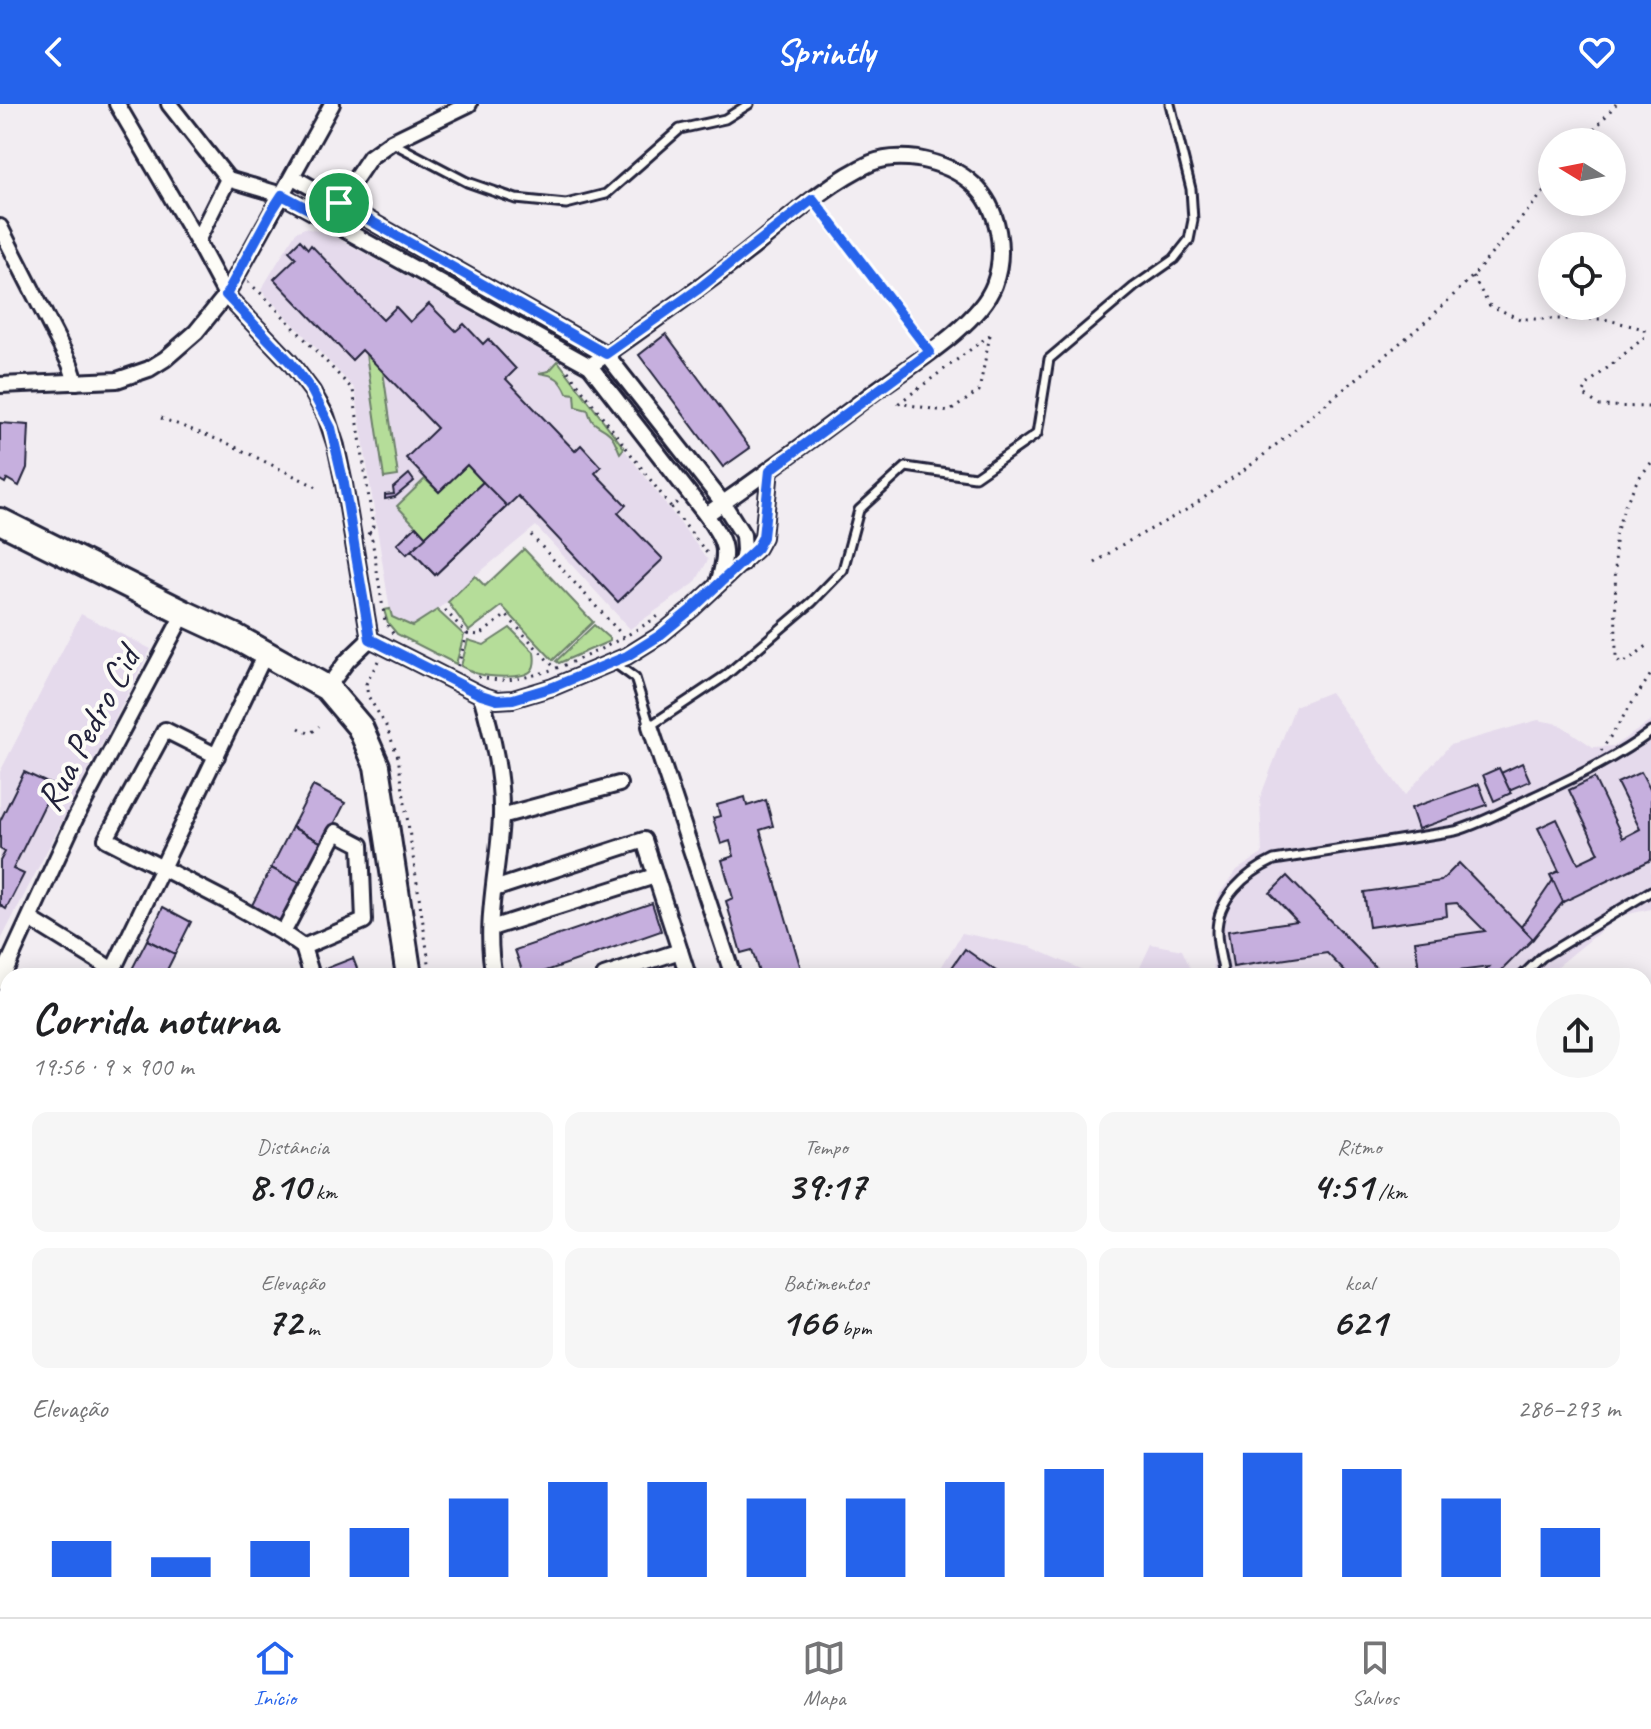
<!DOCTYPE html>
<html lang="pt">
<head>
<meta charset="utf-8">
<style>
	body { margin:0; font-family:Caveat,sans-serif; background:#f6f6f6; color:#202124; height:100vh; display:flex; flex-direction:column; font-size:30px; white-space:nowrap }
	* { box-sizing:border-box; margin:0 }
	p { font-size:26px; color:#757577 }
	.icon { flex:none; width:44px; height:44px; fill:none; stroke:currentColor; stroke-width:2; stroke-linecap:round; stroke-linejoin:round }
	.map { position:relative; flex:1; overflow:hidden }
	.panel { position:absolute; left:0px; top:864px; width:1652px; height:650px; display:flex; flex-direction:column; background:#fff; border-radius:24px 24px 0 0; box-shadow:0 4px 20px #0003 }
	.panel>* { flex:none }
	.needle { width:52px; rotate:280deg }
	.buttons { position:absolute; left:1538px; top:24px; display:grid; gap:16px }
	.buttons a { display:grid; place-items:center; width:88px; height:88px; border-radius:50%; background:#fff; box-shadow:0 4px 20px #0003; font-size:40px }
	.pin { position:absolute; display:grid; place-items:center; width:68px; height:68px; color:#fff; margin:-34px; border:4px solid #fff; border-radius:50%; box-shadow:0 2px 8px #0007 }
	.round { display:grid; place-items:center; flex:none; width:84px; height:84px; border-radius:42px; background:#f6f6f6 }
	.summary { display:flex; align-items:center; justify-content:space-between; height:136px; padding:0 32px }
	h1 { font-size:44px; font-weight:700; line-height:60px }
	.figures { display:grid; grid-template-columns:repeat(3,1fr); gap:12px; height:136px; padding:8px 32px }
	.figures div { display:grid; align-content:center; border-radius:16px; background:#f6f6f6; text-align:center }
	.figures b { font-size:40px; font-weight:700 }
	.figures small { font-size:22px; font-weight:400 }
	.figures p { font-size:22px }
	.chart { height:224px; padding:16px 32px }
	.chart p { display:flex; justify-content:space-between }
	.chart svg { width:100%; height:144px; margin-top:8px; stroke:#2563eb; stroke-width:6 }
	header { display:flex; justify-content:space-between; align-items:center; height:104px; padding:0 32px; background:#2563eb; color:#fff; font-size:36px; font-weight:700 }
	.dock { display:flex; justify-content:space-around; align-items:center; height:112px; border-top:2px solid #e0e0e0; background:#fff; font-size:22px; color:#757577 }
	.dock a { display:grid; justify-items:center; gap:4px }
	.dock .selected { color:#2563eb }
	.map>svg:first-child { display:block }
</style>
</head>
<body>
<header><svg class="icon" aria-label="back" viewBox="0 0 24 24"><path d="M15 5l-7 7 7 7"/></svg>Sprintly<svg class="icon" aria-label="heart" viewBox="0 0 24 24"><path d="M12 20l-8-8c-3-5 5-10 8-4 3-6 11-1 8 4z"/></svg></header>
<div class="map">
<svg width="1651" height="1513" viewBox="0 0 1651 1513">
	<rect width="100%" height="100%" fill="#f2edf2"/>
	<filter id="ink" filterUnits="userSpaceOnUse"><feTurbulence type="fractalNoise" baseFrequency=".0125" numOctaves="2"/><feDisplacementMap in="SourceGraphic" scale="16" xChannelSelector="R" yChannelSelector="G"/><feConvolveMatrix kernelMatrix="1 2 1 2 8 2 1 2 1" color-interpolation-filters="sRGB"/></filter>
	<g filter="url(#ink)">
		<!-- built -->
		<g fill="#e5daec">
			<polygon points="305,124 330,130 556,255 708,456 695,479 630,525 536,422 475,472 448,498 412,522 391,513 355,285 261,186 296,128"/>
			<polygon points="81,510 151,545 0,838 0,668"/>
			<polygon points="1330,588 1405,691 1450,641 1538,616 1559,620 1593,643 1614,642 1651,617 1651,805 1619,812 1546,872 1214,872 1211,817 1220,789 1237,766 1262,750 1260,694 1295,602"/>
			<polygon points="962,829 1031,843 1096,872 936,872"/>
			<polygon points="1151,840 1182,846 1194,872 1136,872"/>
		</g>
		<!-- green -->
		<g fill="#b5dd99" stroke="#6c806a" stroke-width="2">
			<polygon points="366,250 383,267 398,372 384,374"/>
			<path d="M558 257 624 344 620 349C617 343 615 335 610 330 599 319 593 325 588 306L576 303 575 290 567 289C561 275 555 271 539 269L549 267Z"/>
			<polygon points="467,361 483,378 426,433 397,402 425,375 439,388"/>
			<polygon points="524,445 593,518 553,556 502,502 469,527 448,498 475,472 485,482"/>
			<polygon points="390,505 392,513 412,522 437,506 464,531 456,560 397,530 388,519 384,506"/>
			<polygon points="594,521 610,535 610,537 559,559 556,557"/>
			<path d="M510 524 534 548C535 554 536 562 531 567 523 575 490 573 479 570 473 569 467 565 461 562L468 536 484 541Z"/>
		</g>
		<!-- building -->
		<g fill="#c6afde" stroke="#22223b" stroke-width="2">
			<polygon points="300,136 308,145 311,141 383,216 396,203 410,218 429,200 456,227 464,220 483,240 488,235 516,265 506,275 575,347 581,341 601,363 595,369 626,401 618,409 663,455 618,498 518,392 435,471 411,446 483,378 467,361 439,388 406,354 437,324 362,246 352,256 274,175 296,154 289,147"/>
			<polygon points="666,230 750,344 723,363 639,251"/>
			<polygon points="0,319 29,321 27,364 19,382 7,375 5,379 0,376"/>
			<polygon points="409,370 414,377 395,393 385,395 385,391 394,390 393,384"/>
			<polygon points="483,378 507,402 435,471 411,446"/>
			<polygon points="416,422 426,433 407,450 397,440"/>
			<polygon points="1522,659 1530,677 1509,686 1501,669"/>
			<polygon points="1499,664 1511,689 1494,697 1483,671"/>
			<polygon points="24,668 54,682 13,765 24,770 6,805 0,801 0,757 5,748 0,745 0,717"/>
			<polygon points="1641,668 1651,687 1651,756 1563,798 1550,771 1559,767 1538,724 1557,715 1578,759 1599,749 1569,686 1594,674 1623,734 1640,725 1617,679"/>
			<polygon points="1479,680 1487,701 1418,725 1411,704"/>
			<polygon points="313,682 345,699 324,740 292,723"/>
			<polygon points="745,693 747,702 766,696 773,722 760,726 801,865 778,872 760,872 752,846 741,849 726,797 733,794 722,756 734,752 730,737 721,740 713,714 720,712 717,701"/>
			<polygon points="292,723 324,740 304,781 271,764"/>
			<polygon points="1459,759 1533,835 1496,872 1480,872 1489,863 1420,872 1415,837 1485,827 1457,799 1446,800 1447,812 1369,823 1364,788 1441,777"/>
			<polygon points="271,764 304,781 283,822 250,805"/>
			<polygon points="1287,772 1384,872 1346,872 1349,872 1327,849 1233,863 1228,827 1297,817 1270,789"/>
			<polygon points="1553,776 1563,798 1533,835 1521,823"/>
			<polygon points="652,799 661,827 532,872 524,872 515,846"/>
			<polygon points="163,803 191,818 175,850 147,836"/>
			<polygon points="147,836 175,850 164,872 136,872 130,869"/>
			<polygon points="965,845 1003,872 946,872"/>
			<polygon points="353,854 360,872 324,872 322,866"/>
			<polygon points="1008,1506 1047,1506 1060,1511 1059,1513 1005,1513"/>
		</g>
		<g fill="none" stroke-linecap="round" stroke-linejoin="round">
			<!-- lane casing -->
			<g stroke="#22223b" stroke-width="13">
				<g id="lane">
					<polyline points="391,38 467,78 516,95 566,100 606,90 680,25 725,15 749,0"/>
					<polyline points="613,558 635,574 650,622 725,572 812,498 843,466 859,406 906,363 975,373 1037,330 1049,255 1134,183 1174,155 1189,136 1193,116 1191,85 1170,0"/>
					<path d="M1224 872C1222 858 1217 842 1217 828 1217 794 1246 769 1274 756L1455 727C1483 719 1509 704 1535 692 1575 673 1616 654 1651 628"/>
					<polyline points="1522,872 1542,853 1651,787"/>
					<polyline points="0,1046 8,1049"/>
				</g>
			</g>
			<!-- street casing -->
			<g stroke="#22223b" stroke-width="20">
				<g id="street">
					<polyline points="117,0 197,137 226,191 290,258 312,287 326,312 336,342 344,380 370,535 347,557 327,584"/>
					<path d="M169 0 228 75 282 91 590 262 706 411C727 441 728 445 718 480"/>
					<polyline points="293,73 606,250 723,399 743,431 744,446 742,460"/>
					<polyline points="335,105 370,53 391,38 469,0"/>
					<polyline points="0,123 70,260 76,278"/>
					<polyline points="197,137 228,75"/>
					<path d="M590 262C643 224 696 188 747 148 784 119 828 78 871 59 885 53 903 53 918 55 939 59 958 66 973 80 1000 104 1006 149 994 181 979 221 908 263 873 289 818 331 763 371 706 411"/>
					<polyline points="0,281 117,276 149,265 165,255 196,228 226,191 332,0"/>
					<polyline points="370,535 481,591 497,596 513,595 553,583 627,552 659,532 693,504 757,444 763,433 770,366"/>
					<path d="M481 591C492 630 502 671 501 712 499 765 483 820 494 872"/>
					<polyline points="650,622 733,872"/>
					<polyline points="217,652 165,626 106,735 232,800 283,829 303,843 312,872"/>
					<polyline points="501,712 619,680"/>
					<polyline points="494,785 644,736 680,847 604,872"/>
					<polyline points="30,815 113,866"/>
					<polyline points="491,824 655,772"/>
					<polyline points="283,829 336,728 361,741 364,817 303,843"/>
					<polyline points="680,847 688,872"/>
					<polyline points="110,872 266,548"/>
					<polyline points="0,878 76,713 184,509"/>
					<polyline points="1644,1374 1651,1374"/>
					<polyline points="820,1506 828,1513"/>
					<polyline points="770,1513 776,1506"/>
					<polyline points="970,1513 972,1506"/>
					<polyline points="1069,1513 1071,1506"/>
					<polyline points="1145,1513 1149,1506"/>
				</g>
			</g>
			<!-- primary casing -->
			<g stroke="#22223b" stroke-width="30">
				<g id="primary">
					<polyline points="0,417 184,509 236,533 327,584 360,623 377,662 409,872"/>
					<polyline points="1644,1277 1651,1274"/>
					<polyline points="1644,1302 1651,1298"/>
				</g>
			</g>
			<!-- path -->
			<g stroke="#22223b" stroke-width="3" stroke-dasharray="2 6" stroke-linecap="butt">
				<polyline points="1584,38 1616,0"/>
				<polyline points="821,105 922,239"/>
				<polyline points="1473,173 1489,201 1520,215 1604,215 1644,225 1645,233 1589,279 1583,290 1600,302 1651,303"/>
				<polyline points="248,178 265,193 353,286 373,422 367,432"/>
				<polygon points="990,231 979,287 949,308 899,299"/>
				<polyline points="568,267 671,403 679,397"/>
				<polyline points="161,314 229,340 321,385"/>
				<polyline points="1651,359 1638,375 1625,401 1615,432 1616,555 1621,559 1628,556 1651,539"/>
				<polyline points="671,403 710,453"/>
				<polyline points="369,428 371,429 385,517 394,531"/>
				<polyline points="531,431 624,533"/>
				<polyline points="1095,459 1118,443 1188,405 1255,358 1371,263 1430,214 1473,172 1552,78"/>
				<polyline points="445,506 467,530 457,565"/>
				<polyline points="467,530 480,531 506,511 554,563"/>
				<polyline points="378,557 366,580 368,592 386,622 398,653 431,872"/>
				<path d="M478 573C487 574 495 576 503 576 549 575 623 536 660 511"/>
				<polyline points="299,624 310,630 319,622"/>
				<polyline points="1601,647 1651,570"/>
			</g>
			<!-- lane -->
			<use href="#lane" stroke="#fdfcf7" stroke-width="7"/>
			<!-- street -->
			<use href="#street" stroke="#fdfcf7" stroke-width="14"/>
			<!-- primary -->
			<use href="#primary" stroke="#fdfcf7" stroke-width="24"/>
		</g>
	</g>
	<g fill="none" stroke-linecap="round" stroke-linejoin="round" filter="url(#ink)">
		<!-- route casing -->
		<g stroke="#fff" stroke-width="16">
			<polygon id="route" points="282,91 329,116 339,99 606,250 697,186 813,95 930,248 770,366 763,433 757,444 693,504 659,532 627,552 553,583 513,595 497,596 481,591 370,535 344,380 331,324 312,287 290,258 226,191 271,108"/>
		</g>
		<!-- route -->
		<use href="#route" stroke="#2563eb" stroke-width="10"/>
	</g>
	<g text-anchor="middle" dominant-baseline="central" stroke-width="8" stroke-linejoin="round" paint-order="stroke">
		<!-- street labels -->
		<g font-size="38" fill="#22223b" stroke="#fdfcf7">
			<text transform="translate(88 625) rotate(-62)">Rua Pedro Cid</text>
		</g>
	</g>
</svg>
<div class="buttons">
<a><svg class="needle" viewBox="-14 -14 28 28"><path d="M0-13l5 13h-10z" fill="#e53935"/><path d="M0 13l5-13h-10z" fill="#757577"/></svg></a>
<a><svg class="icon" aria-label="locate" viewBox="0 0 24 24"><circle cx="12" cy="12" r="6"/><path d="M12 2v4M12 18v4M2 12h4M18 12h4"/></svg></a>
</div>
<div class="pin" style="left:339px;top:99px;background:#1e9e55"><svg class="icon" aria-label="arrive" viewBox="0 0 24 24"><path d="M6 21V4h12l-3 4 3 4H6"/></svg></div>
<section class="panel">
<div class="summary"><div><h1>Corrida noturna</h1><p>19:56 · 9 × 900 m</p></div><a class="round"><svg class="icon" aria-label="share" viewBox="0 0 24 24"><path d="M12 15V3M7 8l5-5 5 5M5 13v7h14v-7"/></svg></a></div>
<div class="figures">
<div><p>Distância</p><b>8.10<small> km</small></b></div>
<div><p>Tempo</p><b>39:17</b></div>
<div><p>Ritmo</p><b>4:51<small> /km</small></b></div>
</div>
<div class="figures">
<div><p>Elevação</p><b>72<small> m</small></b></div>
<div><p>Batimentos</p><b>166<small> bpm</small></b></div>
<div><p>kcal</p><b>621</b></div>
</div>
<div class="chart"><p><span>Elevação</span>286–293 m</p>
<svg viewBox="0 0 160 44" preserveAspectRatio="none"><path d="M5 44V33M15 44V38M25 44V33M35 44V29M45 44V20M55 44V15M65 44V15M75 44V20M85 44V20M95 44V15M105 44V11M115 44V6M125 44V6M135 44V11M145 44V20M155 44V29"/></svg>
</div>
</section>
</div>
<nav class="dock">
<a class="selected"><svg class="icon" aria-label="home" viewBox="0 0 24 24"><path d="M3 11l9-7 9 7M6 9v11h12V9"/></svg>Início</a>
<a><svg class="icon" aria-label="map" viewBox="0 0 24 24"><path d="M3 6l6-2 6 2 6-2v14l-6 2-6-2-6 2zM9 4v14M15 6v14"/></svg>Mapa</a>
<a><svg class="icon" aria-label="saved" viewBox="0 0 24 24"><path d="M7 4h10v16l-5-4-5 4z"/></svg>Salvos</a>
</nav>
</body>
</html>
